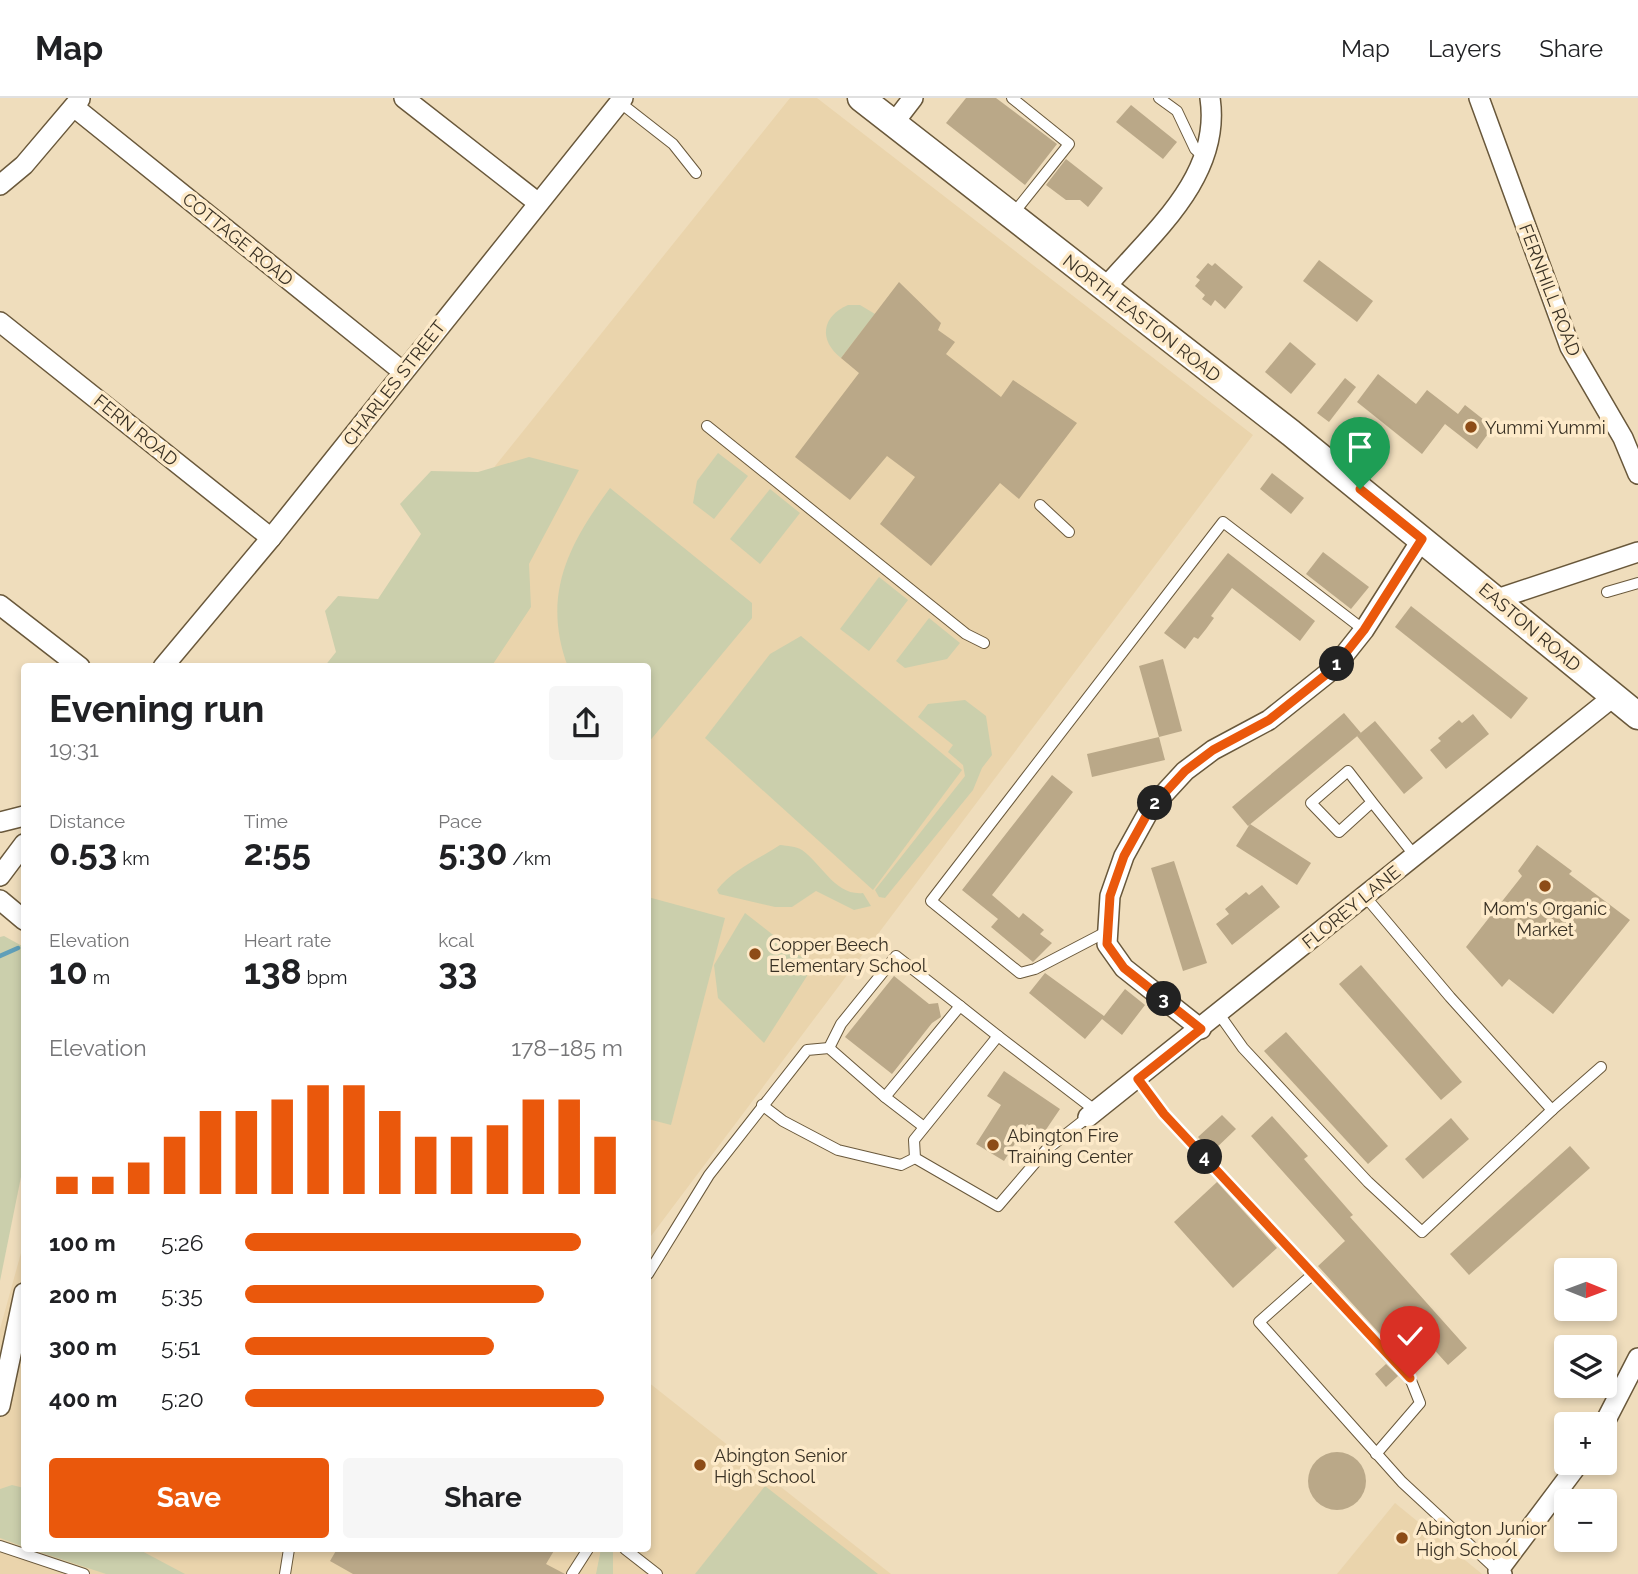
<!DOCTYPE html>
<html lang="en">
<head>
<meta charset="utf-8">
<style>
	body { margin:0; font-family:Raleway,sans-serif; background:#f6f6f6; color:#202124; height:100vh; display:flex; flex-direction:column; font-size:26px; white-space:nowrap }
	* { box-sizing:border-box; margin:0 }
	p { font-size:23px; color:#757577 }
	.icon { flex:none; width:38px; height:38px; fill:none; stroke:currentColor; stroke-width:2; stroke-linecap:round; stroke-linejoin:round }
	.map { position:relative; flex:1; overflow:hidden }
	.drawer { position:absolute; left:21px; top:565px; width:630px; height:889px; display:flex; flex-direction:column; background:#fff; border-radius:7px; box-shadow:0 4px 10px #0003 }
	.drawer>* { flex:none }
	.needle { width:46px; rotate:91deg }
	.controls { position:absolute; left:1554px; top:1160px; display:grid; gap:14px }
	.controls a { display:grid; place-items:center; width:63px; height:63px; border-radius:7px; background:#fff; box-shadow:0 4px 10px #0003; font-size:35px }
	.pin { position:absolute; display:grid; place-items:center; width:60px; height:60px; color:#fff; margin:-72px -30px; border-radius:50% 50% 50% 0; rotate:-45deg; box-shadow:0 0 7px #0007 }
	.pin .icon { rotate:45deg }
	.km { position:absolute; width:35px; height:35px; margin:-18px; border-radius:50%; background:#222; color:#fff; font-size:19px; line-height:35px; text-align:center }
	.round { display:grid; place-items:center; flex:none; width:74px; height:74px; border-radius:7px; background:#f6f6f6 }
	.head { display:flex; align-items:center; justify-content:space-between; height:119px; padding:0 28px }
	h1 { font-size:38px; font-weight:700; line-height:52px }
	.figures { display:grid; grid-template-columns:repeat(3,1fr); gap:10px; height:119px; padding:7px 28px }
	.figures div { display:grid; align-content:center }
	.figures b { font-size:35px; font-weight:700 }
	.figures small { font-size:19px; font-weight:400 }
	.figures p { font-size:19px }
	.chart { height:196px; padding:14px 28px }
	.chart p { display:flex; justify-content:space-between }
	.chart svg { width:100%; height:126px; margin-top:7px; stroke:#ea580c; stroke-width:6 }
	.cta { display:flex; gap:14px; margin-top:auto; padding:14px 28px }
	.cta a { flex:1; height:80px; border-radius:7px; background:#ea580c; color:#fff; font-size:28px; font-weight:700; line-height:80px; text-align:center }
	.cta a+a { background:#f6f6f6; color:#202124 }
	ul { padding:0 28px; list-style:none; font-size:23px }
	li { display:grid; grid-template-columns:112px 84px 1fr; align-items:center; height:52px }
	li i { height:18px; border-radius:9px; background:#ea580c }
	header { display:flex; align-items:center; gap:42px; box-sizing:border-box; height:98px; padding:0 35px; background:#fff; border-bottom:2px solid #e0e0e0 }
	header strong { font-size:33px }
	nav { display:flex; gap:38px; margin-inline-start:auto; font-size:24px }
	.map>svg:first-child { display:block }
</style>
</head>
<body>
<header>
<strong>Map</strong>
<nav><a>Map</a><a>Layers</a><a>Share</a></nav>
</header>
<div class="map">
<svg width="1638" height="1476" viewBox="0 0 1638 1476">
	<rect width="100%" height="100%" fill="#efddbc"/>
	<!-- built -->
	<g fill="#ead4ac">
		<polygon points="790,0 817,0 1253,337 648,1142 648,569 334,569"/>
		<polygon points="24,1144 24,1451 648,1451 648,1284 891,1476 0,1476 0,1231"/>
		<polygon points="1395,1405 1482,1476 1337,1476"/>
	</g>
	<!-- green -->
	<g fill="#cbcfac">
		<path d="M848 207H860L875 216 841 260C818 242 822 218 848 207Z"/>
		<polygon points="718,355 748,378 714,421 693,405 697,383"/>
		<polygon points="529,359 579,372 529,466 531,509 491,569 324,569 336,554 325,513 338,498 378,501 421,436 400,406 431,373 478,374"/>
		<path d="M610 390 752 505V520L648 645V569H568C541 497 569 446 610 390Z"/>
		<polygon points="770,391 800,415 760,466 730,441"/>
		<polygon points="879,479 908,502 869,553 840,531"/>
		<polygon points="929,520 960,545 947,561 905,570 896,563"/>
		<polygon points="801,538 962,672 873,792 705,640 770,556"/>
		<polygon points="965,602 986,618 992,657 982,670 973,692 885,800 879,799 875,792 965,678 963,667 948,654 953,647 918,619 928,606"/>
		<path d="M780 747C787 748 796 748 802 752 822 766 835 798 863 795L871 808 854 812 816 793 792 809H775L719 796 717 792C732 772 759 761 780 747Z"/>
		<polygon points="648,799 725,820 671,1027 648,1021"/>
		<polygon points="745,815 804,861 807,878 764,945 718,900 714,867"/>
		<polygon points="4,838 24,849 24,1064 0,1183 0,839"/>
		<polygon points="12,1387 24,1390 24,1449 0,1440 0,1391"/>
		<polygon points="765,1388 878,1476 695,1476"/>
		<polygon points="30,1451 138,1451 185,1476 106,1476"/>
		<polygon points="601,1451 613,1451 613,1476 596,1476"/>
	</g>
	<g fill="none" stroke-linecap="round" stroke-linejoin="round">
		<!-- stream -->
		<polyline stroke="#5f9fb9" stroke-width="4.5" points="0,858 18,850"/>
	</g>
	<!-- building -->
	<g fill="#baa888">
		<polygon points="966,0 996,0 1057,46 1025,87 946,25"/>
		<polygon points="1131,7 1177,44 1163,61 1116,24"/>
		<polygon points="1066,61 1103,90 1088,109 1080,102 1066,102 1046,87"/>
		<polygon points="1319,162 1373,203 1357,224 1303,183"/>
		<polygon points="1208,165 1212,168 1215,165 1243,189 1225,211 1215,202 1211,208 1202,201 1205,197 1195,188 1200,182 1196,179"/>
		<polygon points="899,184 941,225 938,232 955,244 946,256 1001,299 1013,282 1077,325 1019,401 1000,385 931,468 880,426 915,379 887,358 850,402 795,359 859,275 841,260"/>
		<polygon points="1290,244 1316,266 1291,296 1265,274"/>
		<polygon points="1378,276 1416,306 1427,292 1458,316 1465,307 1493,329 1477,351 1445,326 1422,356 1357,304"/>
		<polygon points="1345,280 1356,289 1329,324 1317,315"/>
		<polygon points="1272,375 1304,400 1291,416 1260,391"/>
		<polygon points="1323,454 1369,489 1351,511 1306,476"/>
		<polygon points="1228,455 1315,523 1300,543 1232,490 1211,518 1214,520 1206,531 1198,541 1194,539 1185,551 1164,535"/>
		<polygon points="1411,508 1528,600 1511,621 1395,529"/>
		<polygon points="1163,561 1182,633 1159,639 1139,568"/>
		<polygon points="1344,615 1361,635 1248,728 1232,709"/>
		<polygon points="1473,616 1489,636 1446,671 1430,652 1441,643 1438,640 1459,622 1462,625"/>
		<polygon points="1375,623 1423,680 1404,696 1357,638"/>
		<polygon points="1159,639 1165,662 1092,679 1087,656"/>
		<polygon points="1052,677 1073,694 992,797 1019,820 1023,815 1044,832 1040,836 1052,845 1033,864 991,829 998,821 962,792"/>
		<polygon points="1250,726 1311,765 1297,787 1236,748"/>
		<polygon points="1537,747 1572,773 1569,776 1630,822 1553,916 1509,881 1502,889 1466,849 1522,778 1518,773"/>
		<polygon points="1174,763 1207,865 1183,873 1151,770"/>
		<polygon points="1262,787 1280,809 1232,847 1216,826 1229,816 1225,811 1246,794 1249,797"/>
		<polygon points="1361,867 1462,984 1441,1002 1339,886"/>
		<polygon points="1045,875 1104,918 1125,891 1145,907 1122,937 1102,921 1085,941 1029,895"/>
		<polygon points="894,878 929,906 938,905 941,919 932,925 892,976 845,939"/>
		<polygon points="1286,934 1388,1048 1368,1066 1264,953"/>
		<polygon points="1004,973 1060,1011 1043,1036 1027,1026 1004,1063 976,1046 1001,1007 987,998"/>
		<polygon points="1222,1017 1236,1031 1212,1054 1198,1039"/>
		<polygon points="1272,1018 1308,1058 1304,1061 1353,1117 1350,1119 1467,1250 1448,1267 1412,1227 1390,1247 1318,1168 1345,1143 1251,1038"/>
		<polygon points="1451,1020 1469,1041 1423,1081 1405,1061"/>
		<polygon points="1570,1048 1590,1070 1469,1177 1450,1156"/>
		<polygon points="1217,1084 1277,1150 1233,1190 1174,1124"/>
		<polygon points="1386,1266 1398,1278 1386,1289 1375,1276"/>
		<circle cx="1337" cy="1383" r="29"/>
		<polygon points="337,1451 555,1451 546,1466 565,1476 353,1476 330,1463"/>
	</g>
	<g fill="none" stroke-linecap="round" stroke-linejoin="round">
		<!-- service casing -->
		<g stroke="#69583b" stroke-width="12">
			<g id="service">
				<polyline points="1012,0 1069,46 1013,116"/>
				<polyline points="1159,0 1177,13 1195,51 1205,60"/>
				<polyline points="618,3 673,46 696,75"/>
				<polyline points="707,328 966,536 984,545"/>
				<polyline points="1040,407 1069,434"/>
				<polyline points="1607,494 1638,485"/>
				<polyline points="1372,704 1348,673 1311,705 1339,734 1372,704 1415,758"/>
				<polyline points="1106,834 1035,871 1020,875 931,803 1223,424 1364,532"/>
				<polyline points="1219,916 1243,950 1311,1023 1368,1084 1422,1134 1552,1012 1450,899 1364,797"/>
				<polyline points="829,950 841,926 896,858 960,908"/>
				<polyline points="1138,981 1164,1016 1410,1280 1420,1305 1376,1356"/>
				<polyline points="762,1007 783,1023 838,1052 901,1067 915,1060"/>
				<polyline points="1552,1012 1601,969"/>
				<polyline points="1088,1019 1046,1052 998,1108 915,1060 914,1042 998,938 1096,1013"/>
				<polyline points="924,1029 885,999 960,908 998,938"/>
				<polyline points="648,1176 709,1077 807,952 829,950 885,999"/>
				<polyline points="1312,1177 1259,1224 1402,1384 1498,1473"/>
				<polyline points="0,1448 84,1476"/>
				<polyline points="625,1451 657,1476"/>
				<polyline points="285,1476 289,1451"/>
				<polyline points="572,1476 588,1451"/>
			</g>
		</g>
		<!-- minor casing -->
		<g stroke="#69583b" stroke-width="22">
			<g id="minor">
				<polyline points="404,0 537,104"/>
				<polyline points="1479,0 1570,249 1623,340 1638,376"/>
				<polyline points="74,9 402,273"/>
				<polyline points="893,26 913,0"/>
				<polyline points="0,87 24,67 80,1"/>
				<path d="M1104 191C1151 136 1222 79 1210 0"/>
				<polyline points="0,224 271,440"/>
				<polyline points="1497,501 1638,454"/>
				<polyline points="0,507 80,569"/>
				<polyline points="163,569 271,440 623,0"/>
				<polyline points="0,724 24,718"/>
				<polyline points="0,778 24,746"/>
				<polyline points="0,802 24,822"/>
				<polyline points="1201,931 1124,870 1107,846 1110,798 1124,758 1150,711 1185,673 1213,652 1269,622 1333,571 1364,532 1422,441"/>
				<polyline points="1088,1019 1613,599"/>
				<polyline points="0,1308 24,1195"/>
				<polyline points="1604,1326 1638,1260"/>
				<polyline points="1502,1476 1498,1473 1579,1365"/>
			</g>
		</g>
		<!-- secondary casing -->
		<g stroke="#69583b" stroke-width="29">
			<polyline id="secondary" points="861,0 1291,335 1638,618"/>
		</g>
		<!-- service -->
		<use href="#service" stroke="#fff" stroke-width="10"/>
		<!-- minor -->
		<use href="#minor" stroke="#fff" stroke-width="19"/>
		<!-- secondary -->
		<use href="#secondary" stroke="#fff" stroke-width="26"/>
	</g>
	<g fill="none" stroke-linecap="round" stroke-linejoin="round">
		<!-- route casing -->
		<g stroke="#fff" stroke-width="14">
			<polyline id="route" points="1360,391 1422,441 1364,532 1333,571 1269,622 1213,652 1185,673 1150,711 1124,758 1110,798 1107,846 1124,870 1201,931 1138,981 1164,1016 1410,1280"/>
		</g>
		<!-- route -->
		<use href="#route" stroke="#ea580c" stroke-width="9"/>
	</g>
	<!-- markers -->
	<g fill="#8d4c17" stroke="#fdeac9" stroke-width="2.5">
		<circle cx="1471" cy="329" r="7"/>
		<circle cx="1545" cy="788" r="7"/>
		<circle cx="755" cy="856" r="7"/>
		<circle cx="993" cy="1047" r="7"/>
		<circle cx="700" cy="1367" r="7"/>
		<circle cx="1402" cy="1440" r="7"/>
	</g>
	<g text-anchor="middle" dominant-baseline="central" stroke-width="7" stroke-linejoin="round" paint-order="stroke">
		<!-- street labels -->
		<g font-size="18" fill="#393124" stroke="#fdeac9">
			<text transform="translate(238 141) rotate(39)">COTTAGE ROAD</text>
			<text transform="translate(1550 192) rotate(69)">FERNHILL ROAD</text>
			<text transform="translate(1142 220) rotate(38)">NORTH EASTON ROAD</text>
			<text transform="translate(394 285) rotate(-52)">CHARLES STREET</text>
			<text transform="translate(136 332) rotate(39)">FERN ROAD</text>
			<text transform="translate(1530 529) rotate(40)">EASTON ROAD</text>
			<text transform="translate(1351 809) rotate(-39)">FLOREY LANE</text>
		</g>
		<!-- poi labels -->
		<g font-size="18" fill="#393124" stroke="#fdeac9" text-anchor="start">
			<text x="1485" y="329">Yummi Yummi</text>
			<text x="1545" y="810" text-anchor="middle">Mom's Organic<tspan x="1545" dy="21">Market</tspan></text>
			<text x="769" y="846">Copper Beech<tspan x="769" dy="21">Elementary School</tspan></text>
			<text x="1007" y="1037">Abington Fire<tspan x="1007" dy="21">Training Center</tspan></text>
			<text x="714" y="1357">Abington Senior<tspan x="714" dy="21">High School</tspan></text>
			<text x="1416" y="1430">Abington Junior<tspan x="1416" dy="21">High School</tspan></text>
		</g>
	</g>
</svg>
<div class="controls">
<a><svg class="needle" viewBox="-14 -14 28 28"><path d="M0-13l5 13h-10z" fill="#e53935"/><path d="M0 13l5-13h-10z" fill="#757577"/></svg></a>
<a><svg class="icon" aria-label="layers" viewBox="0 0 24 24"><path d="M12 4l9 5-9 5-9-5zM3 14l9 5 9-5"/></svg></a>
<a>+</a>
<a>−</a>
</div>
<div class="pin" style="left:1360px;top:391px;background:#1e9e55"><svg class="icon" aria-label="arrive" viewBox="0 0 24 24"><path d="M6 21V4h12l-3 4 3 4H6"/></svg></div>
<div class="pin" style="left:1410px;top:1280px;background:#d93025"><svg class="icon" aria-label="check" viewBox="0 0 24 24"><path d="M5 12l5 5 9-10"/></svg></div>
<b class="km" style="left:1337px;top:566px">1</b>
<b class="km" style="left:1155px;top:705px">2</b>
<b class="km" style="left:1164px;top:901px">3</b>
<b class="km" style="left:1205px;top:1059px">4</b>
<section class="drawer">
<div class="head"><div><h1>Evening run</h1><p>19:31</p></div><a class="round"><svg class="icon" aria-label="share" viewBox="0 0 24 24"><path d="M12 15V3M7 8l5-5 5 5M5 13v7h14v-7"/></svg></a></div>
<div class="figures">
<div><p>Distance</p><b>0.53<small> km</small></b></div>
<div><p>Time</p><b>2:55</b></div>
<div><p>Pace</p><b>5:30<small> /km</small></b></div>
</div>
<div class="figures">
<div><p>Elevation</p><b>10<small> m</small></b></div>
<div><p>Heart rate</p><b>138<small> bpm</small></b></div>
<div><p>kcal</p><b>33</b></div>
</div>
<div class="chart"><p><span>Elevation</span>178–185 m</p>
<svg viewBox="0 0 160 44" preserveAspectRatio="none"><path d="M5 44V38M15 44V38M25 44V33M35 44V24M45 44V15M55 44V15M65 44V11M75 44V6M85 44V6M95 44V15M105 44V24M115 44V24M125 44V20M135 44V11M145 44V11M155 44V24"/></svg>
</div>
<ul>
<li><b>100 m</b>5:26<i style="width:89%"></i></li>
<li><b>200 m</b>5:35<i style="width:79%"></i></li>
<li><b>300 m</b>5:51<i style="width:66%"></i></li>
<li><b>400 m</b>5:20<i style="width:95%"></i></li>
</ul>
<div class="cta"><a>Save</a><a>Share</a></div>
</section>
</div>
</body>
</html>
